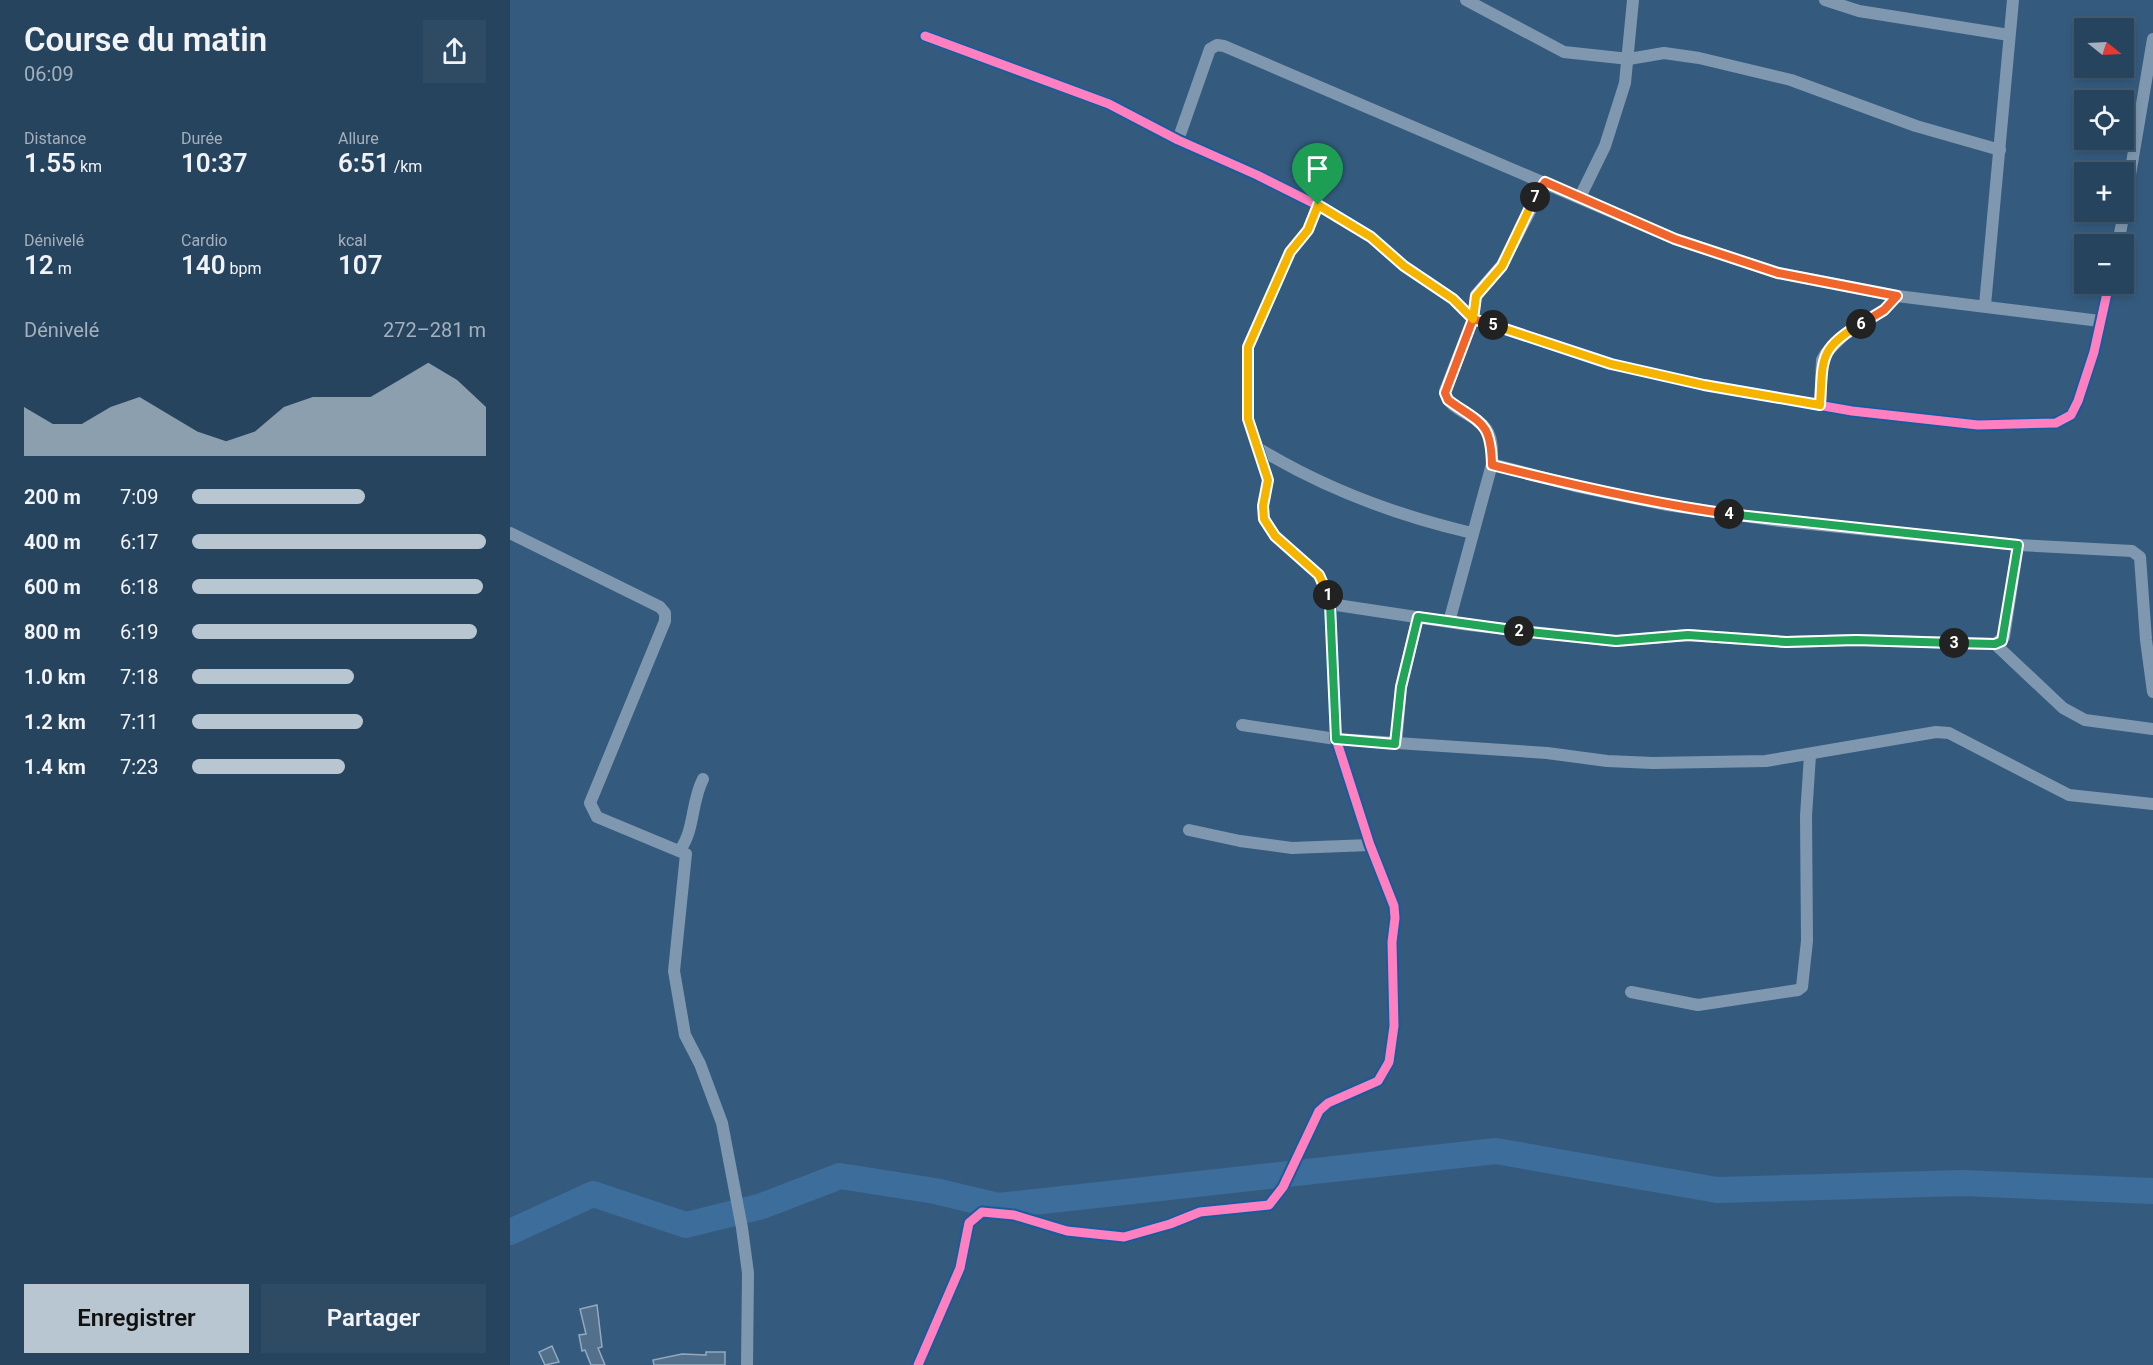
<!DOCTYPE html>
<html lang="fr">
<head>
<meta charset="utf-8">
<style>
	body { margin:0; font-family:Roboto,sans-serif; background:#2f4b64; color:#f1f3f6; height:100vh; display:flex; flex-direction:column; font-size:22px; white-space:nowrap }
	* { box-sizing:border-box; margin:0 }
	p { font-size:20px; color:#a4b0bc }
	.icon { flex:none; width:33px; height:33px; fill:none; stroke:currentColor; stroke-width:2; stroke-linecap:round; stroke-linejoin:round }
	.map { position:relative; flex:1; overflow:hidden }
	.sheet { display:flex; flex-direction:column; background:#27445e; width:510px }
	.sheet>* { flex:none }
	.needle { width:39px; rotate:108deg }
	.fabs { position:absolute; left:1564px; top:18px; display:grid; gap:12px }
	.fabs a { display:grid; place-items:center; width:60px; height:60px; border-radius:0px; background:#27445e; box-shadow:0 3px 9px #0003,0 0 0 2px #435c73; font-size:30px }
	.pin { position:absolute; display:grid; place-items:center; width:51px; height:51px; color:#fff; margin:-62px -26px; border-radius:50% 50% 50% 0; rotate:-45deg; box-shadow:0 0 6px #0007 }
	.pin .icon { rotate:45deg }
	.km { position:absolute; width:30px; height:30px; margin:-15px; border-radius:50%; background:#222; color:#fff; font-size:16px; line-height:30px; text-align:center }
	.round { display:grid; place-items:center; flex:none; width:63px; height:63px; border-radius:0px; background:#2f4b64 }
	.summary { display:flex; align-items:center; justify-content:space-between; height:102px; padding:0 24px }
	h1 { font-size:33px; font-weight:600; line-height:45px }
	.figures { display:grid; grid-template-columns:repeat(3,1fr); gap:9px; height:102px; padding:6px 24px }
	.figures div { display:grid; align-content:center }
	.figures b { font-size:26px; font-weight:600 }
	.figures small { font-size:16px; font-weight:400 }
	.figures p { font-size:16px }
	.chart { height:168px; padding:12px 24px }
	.chart p { display:flex; justify-content:space-between }
	.chart svg { width:100%; height:108px; margin-top:6px; fill:#b8c6d2; opacity:.7 }
	.primary-button { display:flex; gap:12px; margin-top:auto; padding:12px 24px }
	.primary-button a { flex:1; height:69px; border-radius:0px; background:#b8c6d2; color:#111; font-size:24px; font-weight:600; line-height:69px; text-align:center }
	.primary-button a+a { background:#2f4b64; color:#f1f3f6 }
	ul { padding:0 24px; list-style:none; font-size:20px }
	li { display:grid; grid-template-columns:96px 72px 1fr; align-items:center; height:45px }
	li i { height:15px; border-radius:8px; background:#b8c6d2 }
	main { display:flex; flex:1; min-height:0 }
	.map>svg:first-child { display:block }
</style>
</head>
<body>
<main>
<section class="sheet">
<div class="summary"><div><h1>Course du matin</h1><p>06:09</p></div><a class="round"><svg class="icon" aria-label="share" viewBox="0 0 24 24"><path d="M12 15V3M7 8l5-5 5 5M5 13v7h14v-7"/></svg></a></div>
<div class="figures">
<div><p>Distance</p><b>1.55<small> km</small></b></div>
<div><p>Durée</p><b>10:37</b></div>
<div><p>Allure</p><b>6:51<small> /km</small></b></div>
</div>
<div class="figures">
<div><p>Dénivelé</p><b>12<small> m</small></b></div>
<div><p>Cardio</p><b>140<small> bpm</small></b></div>
<div><p>kcal</p><b>107</b></div>
</div>
<div class="chart"><p><span>Dénivelé</span>272–281 m</p>
<svg viewBox="0 0 160 44" preserveAspectRatio="none"><path d="M0 44V24L10 31L20 31L30 24L40 20L50 27L60 34L70 38L80 34L90 24L100 20L110 20L120 20L130 13L140 6L150 13L160 24V44z"/></svg>
</div>
<ul>
<li><b>200 m</b>7:09<i style="width:59%"></i></li>
<li><b>400 m</b>6:17<i style="width:100%"></i></li>
<li><b>600 m</b>6:18<i style="width:99%"></i></li>
<li><b>800 m</b>6:19<i style="width:97%"></i></li>
<li><b>1.0 km</b>7:18<i style="width:55%"></i></li>
<li><b>1.2 km</b>7:11<i style="width:58%"></i></li>
<li><b>1.4 km</b>7:23<i style="width:52%"></i></li>
</ul>
<div class="primary-button"><a>Enregistrer</a><a>Partager</a></div>
</section>
<div class="map">
<svg width="1643" height="1365" viewBox="0 0 1643 1365">
	<rect width="100%" height="100%" fill="#345b7e"/>
	<g fill="none" stroke-linecap="round" stroke-linejoin="round">
		<!-- river -->
		<polyline stroke="#3d6d9b" stroke-width="26" points="0,1232 83,1194 176,1225 252,1206 330,1176 425,1191 488,1206 986,1151 1207,1190 1453,1183 1643,1191"/>
	</g>
	<!-- building -->
	<g fill="#52708c" stroke="#94a9bd" stroke-width="1.5">
		<polygon points="87,1305 92,1347 88,1348 95,1365 81,1365 75,1350 72,1351 69,1335 76,1334 70,1309"/>
		<polygon points="42,1346 49,1362 35,1365 29,1352"/>
		<polygon points="196,1352 215,1352 215,1365 144,1365 143,1360 172,1354 196,1355"/>
	</g>
	<g fill="none" stroke-linecap="round" stroke-linejoin="round">
		<!-- street -->
		<g stroke="#7f98af" stroke-width="12">
			<polyline points="956,0 1054,52 1119,59 1154,53 1189,58 1281,80 1406,126 1490,150"/>
			<polyline points="1315,0 1349,11 1499,35"/>
			<polyline points="415,36 599,104 668,140 747,175 825,214 861,237 894,266 943,299 963,319 1101,364 1194,385 1342,411 1468,425 1546,423 1561,415 1568,401 1584,352 1599,284"/>
			<polyline points="668,140 700,49 707,45 714,46 1165,239 1268,273 1387,296 1590,321"/>
			<polyline points="1070,197 1095,146 1115,83 1123,0"/>
			<polyline points="1614,210 1643,39"/>
			<polyline points="1608,244 1614,212"/>
			<polyline points="1475,305 1503,0"/>
			<polyline points="1310,405 1312,360 1316,353 1335,334 1374,310 1387,296"/>
			<path d="M748 448C815 489 885 515 962 533"/>
			<polyline points="982,464 1065,486 1157,505 1270,521 1508,545 1622,551 1630,557 1636,640 1643,692"/>
			<polyline points="0,533 150,607 155,613 155,621 80,803 87,817 176,854 164,971 175,1035 190,1064 212,1123 232,1228 238,1273 237,1365"/>
			<polyline points="820,604 959,625 1106,641 1178,635 1276,642 1346,640 1485,644 1494,637 1508,545"/>
			<path d="M939 622 982 464C982 454 983 442 978 432 970 415 937 411 935 391L963 319 966 295 992 265 1035 182"/>
			<polyline points="1485,644 1553,708 1575,720 1643,729"/>
			<polyline points="732,725 826,739 1037,753 1097,761 1143,763 1256,761 1426,732 1439,733 1559,795 1643,804"/>
			<polyline points="886,744 891,687 908,617"/>
			<polyline points="679,830 730,841 782,848 860,845"/>
			<path d="M170 850C185 829 181 802 193 779"/>
			<polyline points="1121,992 1188,1005 1288,990 1292,987 1297,941 1296,816 1300,755"/>
			<polyline points="408,1365 450,1268 459,1223 472,1212 504,1215 557,1231 614,1237 660,1224 690,1212 759,1205 773,1187 809,1111 818,1103 868,1081 879,1062 884,1026 882,942 885,918 884,906 860,845 826,739 820,604 815,585 809,575 765,536 754,519 753,506 758,480 738,419 738,347 780,252 798,230 808,205"/>
		</g>
		<!-- cycleway casing -->
		<g stroke="#155c9d" stroke-width="13">
			<g id="cycleway">
				<polyline points="415,36 599,104 668,140 747,175 825,214 861,237 894,266 943,299 963,319 1101,364 1194,385 1342,411 1468,425 1546,423 1561,415 1568,401 1584,352 1599,284"/>
				<polyline points="408,1365 450,1268 459,1223 472,1212 504,1215 557,1231 614,1237 660,1224 690,1212 759,1205 773,1187 809,1111 818,1103 868,1081 879,1062 884,1026 882,942 885,918 884,906 860,845 826,739 820,604 815,585 809,575 765,536 754,519 753,506 758,480 738,419 738,347 780,252 798,230 808,205"/>
			</g>
		</g>
		<!-- cycleway -->
		<use href="#cycleway" stroke="#ff80c0" stroke-width="9"/>
	</g>
	<g fill="none" stroke-linecap="round" stroke-linejoin="round">
		<!-- split-1 casing -->
		<g stroke="#fff" stroke-width="12">
			<polyline id="split-1" points="808,205 798,230 780,252 738,347 738,419 758,480 753,506 754,519 765,536 809,575 818,595"/>
		</g>
		<!-- split-2 casing -->
		<g stroke="#fff" stroke-width="12">
			<polyline id="split-2" points="818,595 820,604 826,739 885,744 891,687 908,617 1009,631"/>
		</g>
		<!-- split-3 casing -->
		<g stroke="#fff" stroke-width="12">
			<polyline id="split-3" points="1009,631 1106,641 1178,635 1276,642 1346,640 1444,643"/>
		</g>
		<!-- split-4 casing -->
		<g stroke="#fff" stroke-width="12">
			<polyline id="split-4" points="1219,514 1508,545 1492,641 1485,644 1444,643"/>
		</g>
		<!-- split-5 casing -->
		<g stroke="#fff" stroke-width="12">
			<path id="split-5" d="M983 325 963 319 935 393 938 400C971 424 981 421 982 465 1061 485 1139 503 1219 514"/>
		</g>
		<!-- split-6 casing -->
		<g stroke="#fff" stroke-width="12">
			<path id="split-6" d="M983 325 1101 364 1194 385 1310 405C1313 360 1308 348 1351 324"/>
		</g>
		<!-- split-7 casing -->
		<g stroke="#fff" stroke-width="12">
			<polyline id="split-7" points="1025,197 1035,182 1165,239 1268,273 1387,296 1374,310 1351,324"/>
		</g>
		<!-- split-8 casing -->
		<g stroke="#fff" stroke-width="12">
			<polyline id="split-8" points="808,205 861,237 894,266 943,299 963,319 966,296 992,266 1025,197"/>
		</g>
		<!-- split-1 -->
		<use href="#split-1" stroke="#f5b400" stroke-width="8"/>
		<!-- split-2 -->
		<use href="#split-2" stroke="#22a559" stroke-width="8"/>
		<!-- split-3 -->
		<use href="#split-3" stroke="#22a559" stroke-width="8"/>
		<!-- split-4 -->
		<use href="#split-4" stroke="#22a559" stroke-width="8"/>
		<!-- split-5 -->
		<use href="#split-5" stroke="#f0652b" stroke-width="8"/>
		<!-- split-6 -->
		<use href="#split-6" stroke="#f5b400" stroke-width="8"/>
		<!-- split-7 -->
		<use href="#split-7" stroke="#f0652b" stroke-width="8"/>
		<!-- split-8 -->
		<use href="#split-8" stroke="#f5b400" stroke-width="8"/>
	</g>
</svg>
<div class="fabs">
<a><svg class="needle" viewBox="-14 -14 28 28"><path d="M0-13l5 13h-10z" fill="#e53935"/><path d="M0 13l5-13h-10z" fill="#a4b0bc"/></svg></a>
<a><svg class="icon" aria-label="locate" viewBox="0 0 24 24"><circle cx="12" cy="12" r="6"/><path d="M12 2v4M12 18v4M2 12h4M18 12h4"/></svg></a>
<a>+</a>
<a>−</a>
</div>
<div class="pin" style="left:808px;top:205px;background:#1e9e55"><svg class="icon" aria-label="arrive" viewBox="0 0 24 24"><path d="M6 21V4h12l-3 4 3 4H6"/></svg></div>
<b class="km" style="left:818px;top:595px">1</b>
<b class="km" style="left:1009px;top:631px">2</b>
<b class="km" style="left:1444px;top:643px">3</b>
<b class="km" style="left:1219px;top:514px">4</b>
<b class="km" style="left:983px;top:325px">5</b>
<b class="km" style="left:1351px;top:324px">6</b>
<b class="km" style="left:1025px;top:197px">7</b>
</div>
</main>
</body>
</html>
